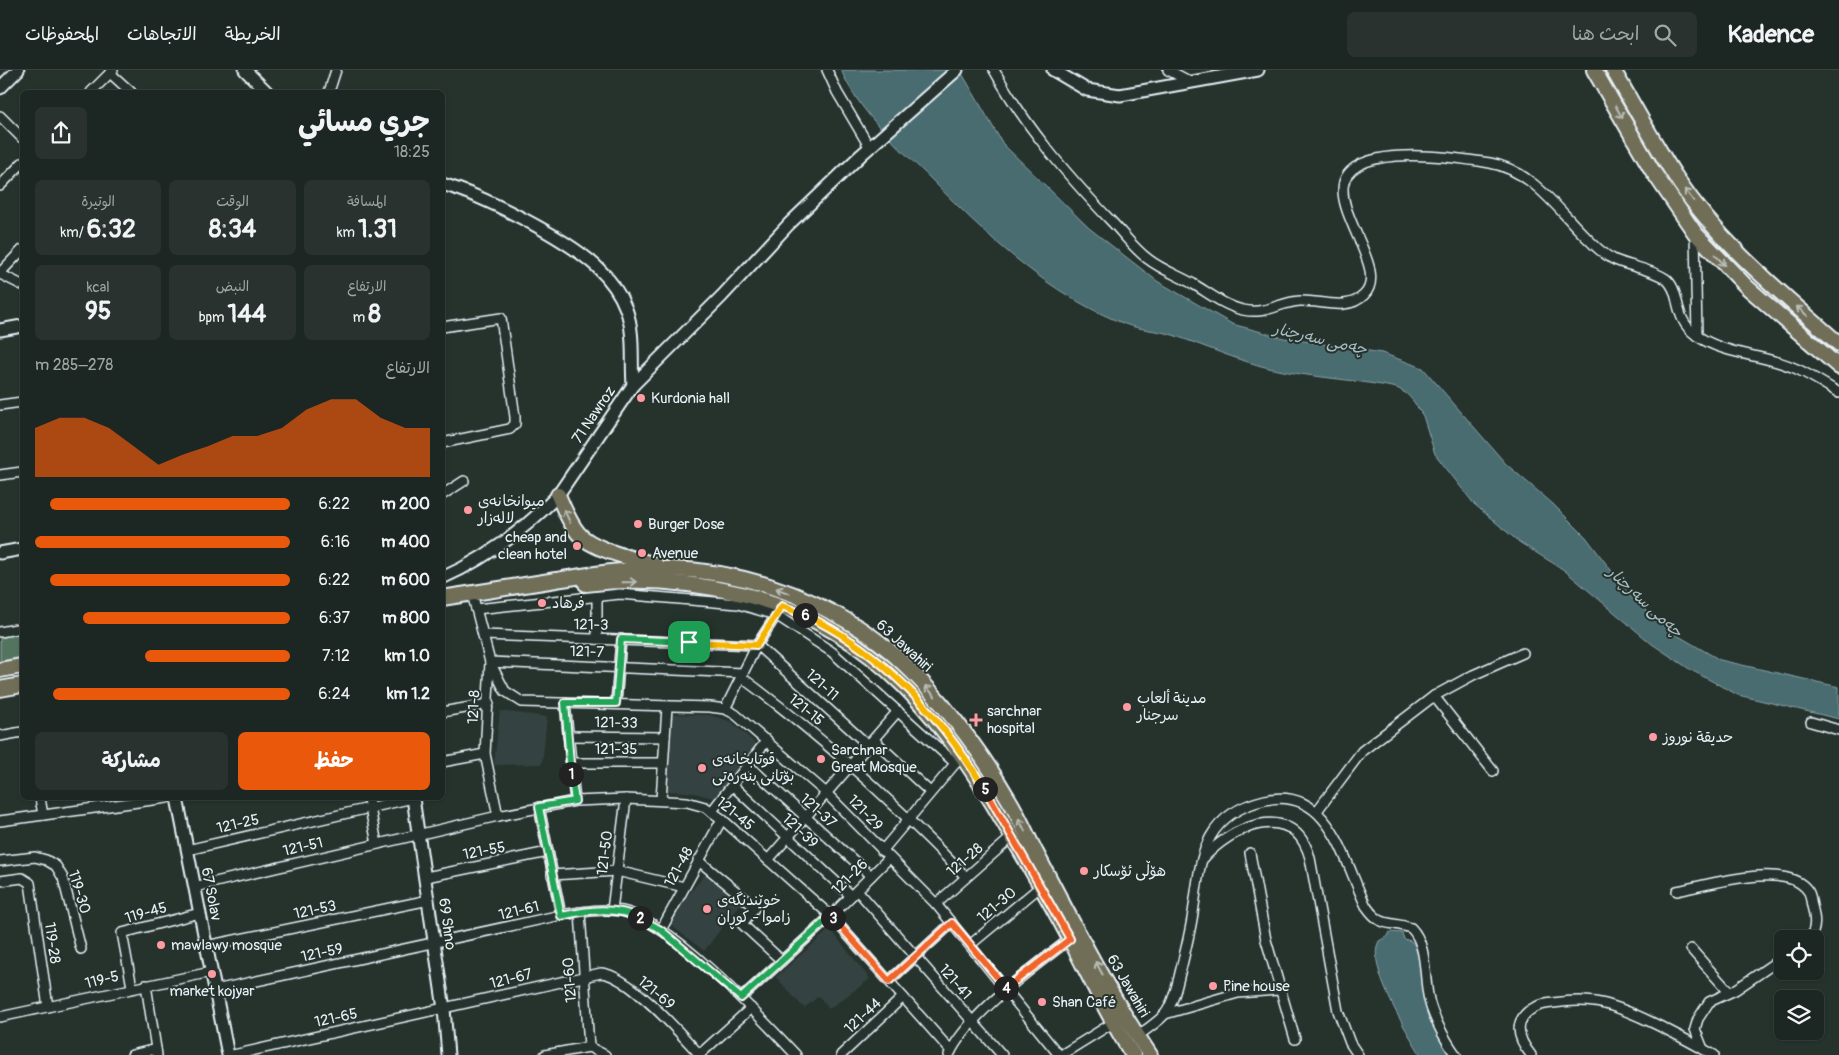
<!DOCTYPE html>
<html lang="ar">
<head>
<meta charset="utf-8">
<style>
	body { margin:0; font-family:Pangolin,"Playpen Sans Arabic",sans-serif; background:#29322f; color:#f1f3f6; direction:rtl; height:100vh; display:flex; flex-direction:column; font-size:19px; white-space:nowrap }
	* { box-sizing:border-box; margin:0 }
	p { font-size:16px; color:#a0a5a5 }
	.icon { flex:none; width:28px; height:28px; fill:none; stroke:currentColor; stroke-width:2; stroke-linecap:round; stroke-linejoin:round }
	.map { position:relative; flex:1; overflow:hidden; direction:ltr }
	.drawer { position:absolute; left:20px; top:20px; width:425px; height:710px; display:flex; flex-direction:column; background:#1c2622; border-radius:8px; box-shadow:0 1px 4px #0004,0 0 0 1px #3a4340; direction:rtl }
	.drawer>* { flex:none }
	.tools { position:absolute; left:1774px; top:860px; display:grid; gap:10px }
	.tools a { display:grid; place-items:center; width:50px; height:50px; border-radius:8px; background:#1c2622; box-shadow:0 1px 4px #0004,0 0 0 1px #3a4340; font-size:25px }
	.pin { position:absolute; display:grid; place-items:center; width:42px; height:42px; color:#fff; margin:-21px; border-radius:10px; box-shadow:0 2px 8px #0006 }
	.km { position:absolute; width:25px; height:25px; margin:-12px; border-radius:50%; background:#222; color:#fff; font-size:14px; line-height:25px; text-align:center }
	.round { display:grid; place-items:center; flex:none; width:52px; height:52px; border-radius:8px; background:#29322f }
	.summary { display:flex; align-items:center; justify-content:space-between; height:85px; padding:0 15px }
	h1 { font-size:28px; font-weight:700; line-height:38px }
	.figures { display:grid; grid-template-columns:repeat(3,1fr); gap:8px; height:85px; padding:5px 15px }
	.figures div { display:grid; align-content:center; border-radius:8px; background:#29322f; text-align:center }
	.figures b { font-size:25px; font-weight:700 }
	.figures small { font-size:14px; font-weight:400 }
	.figures p { font-size:14px }
	.chart { height:140px; padding:10px 15px }
	.chart p { display:flex; justify-content:space-between }
	.chart svg { width:100%; height:90px; margin-top:5px; fill:#ea580c; opacity:.7 }
	.primary-button { display:flex; gap:10px; margin-top:auto; padding:10px 15px }
	.primary-button a { flex:1; height:58px; border-radius:8px; background:#ea580c; color:#fff; font-size:20px; font-weight:700; line-height:58px; text-align:center }
	.primary-button a+a { background:#29322f; color:#f1f3f6 }
	ul { padding:0 15px; list-style:none; font-size:16px }
	li { display:grid; grid-template-columns:80px 60px 1fr; align-items:center; height:38px }
	li i { height:12px; border-radius:6px; background:#ea580c }
	header { display:flex; align-items:center; gap:30px; box-sizing:border-box; height:70px; padding:0 25px; background:#1c2622; border-bottom:1px solid #3a4340 }
	header strong { font-size:24px }
	nav { display:flex; gap:28px; margin-inline-start:auto; font-size:18px }
	.search { width:350px; height:45px; background:#29322f; display:flex; align-items:center; gap:12px; box-sizing:border-box; padding:0 18px; border-radius:8px; color:#a0a5a5; font-size:19px }
	.map>svg:first-child { display:block }
</style>
</head>
<body>
<header>
<strong>Kadence</strong>
<div class="search"><svg class="icon" aria-label="search" viewBox="0 0 24 24"><circle cx="10" cy="10" r="6"/><path d="M15 15l6 6"/></svg>ابحث هنا</div>
<nav><a>الخريطة</a><a>الاتجاهات</a><a>المحفوظات</a></nav>
</header>
<div class="map">
<svg width="1839" height="985" viewBox="0 0 1839 985">
	<rect width="100%" height="100%" fill="#26332d"/>
	<filter id="ink" filterUnits="userSpaceOnUse"><feTurbulence type="fractalNoise" baseFrequency=".02" numOctaves="2"/><feDisplacementMap in="SourceGraphic" scale="10" xChannelSelector="R" yChannelSelector="G"/><feConvolveMatrix kernelMatrix="1 2 1 2 8 2 1 2 1" color-interpolation-filters="sRGB"/></filter>
	<g filter="url(#ink)">
		<!-- built -->
		<g fill="#364242">
			<polygon points="500,641 547,647 542,694 494,695"/>
			<polygon points="668,644 710,645 732,652 757,675 717,729 691,722 664,721"/>
			<polygon points="706,803 740,834 704,881 667,852"/>
			<polygon points="830,859 870,909 829,939 819,926 804,938 776,907"/>
		</g>
		<!-- green -->
		<polygon fill="#53755f" stroke="#9eb3ac" points="22,563 22,587 0,591 0,568"/>
		<!-- water -->
		<g fill="#4a6c71" stroke="#89a1a7">
			<path d="M841 0H960L1003 74 1089 158 1157 211 1232 254 1284 268 1382 283 1423 298 1506 394 1553 434 1586 467 1632 528 1670 561 1720 590 1839 617V649L1738 625 1691 600 1652 574 1564 500 1519 472 1474 434 1435 384 1423 346 1414 332 1407 324 1397 318C1355 309 1311 308 1269 298 1236 290 1205 276 1173 265 1157 260 1140 260 1125 254 1049 225 988 167 932 110 898 76 860 44 841 0Z"/>
			<path d="M1390 862 1402 863 1404 869 1411 871 1415 876 1439 964 1450 985H1421C1408 964 1365 895 1379 871L1388 866Z"/>
		</g>
		<g fill="none" stroke-linecap="round" stroke-linejoin="round">
			<!-- street casing -->
			<g stroke="#e8f1f8" stroke-width="12">
				<g id="street">
					<polyline points="827,0 837,22 870,78"/>
					<path d="M994 0C1025 56 1066 104 1111 151 1123 163 1134 179 1148 189 1162 200 1180 206 1195 215 1210 224 1225 236 1243 240 1267 245 1279 232 1300 231 1321 230 1347 242 1364 225 1389 201 1335 145 1344 112 1356 72 1459 88 1490 93 1532 100 1558 140 1587 168 1596 177 1604 185 1615 190 1631 197 1652 199 1666 209 1682 222 1672 248 1696 265 1724 285 1761 284 1792 297 1808 303 1824 314 1839 323"/>
					<polyline points="1168,0 1191,12"/>
					<polyline points="110,3 131,22"/>
					<polyline points="91,22 113,0"/>
					<polyline points="329,22 336,0"/>
					<polyline points="0,46 22,68"/>
					<polyline points="0,116 22,93"/>
					<polyline points="1695,163 1697,266"/>
					<polyline points="0,203 22,180"/>
					<polyline points="0,204 22,215"/>
					<polyline points="442,257 501,248 515,347 515,354 510,359 442,373"/>
					<polyline points="0,335 22,332"/>
					<polyline points="0,405 22,402"/>
					<polyline points="442,425 464,411"/>
					<polyline points="474,531 490,592 485,684 498,746"/>
					<polyline points="476,539 620,524 738,534 776,545 832,582 955,693"/>
					<polyline points="0,562 22,558"/>
					<polyline points="484,565 757,575 869,676"/>
					<polyline points="597,569 597,527"/>
					<polyline points="743,603 490,592 505,621 522,632 710,637 725,639 735,644 825,722 936,834 1059,985"/>
					<path d="M741 607C823 667 896 734 966 807"/>
					<polyline points="1434,626 1493,701"/>
					<polyline points="565,633 575,731"/>
					<polyline points="616,633 621,569"/>
					<polyline points="725,639 757,575 779,541"/>
					<polyline points="442,642 489,634"/>
					<polyline points="1811,652 1839,660"/>
					<polyline points="0,666 22,662"/>
					<polyline points="568,666 665,667"/>
					<polyline points="874,670 930,722"/>
					<polyline points="442,692 485,684"/>
					<polyline points="570,693 663,693"/>
					<polyline points="748,695 871,806"/>
					<polyline points="732,715 851,826"/>
					<polyline points="40,728 43,745"/>
					<polyline points="368,728 377,774"/>
					<polyline points="661,730 667,637"/>
					<polyline points="539,737 561,845"/>
					<polyline points="712,741 767,670"/>
					<polyline points="1317,741 1362,681 1434,626 1473,605 1523,583"/>
					<polyline points="0,751 167,728"/>
					<polyline points="187,780 413,728"/>
					<polyline points="882,781 959,689"/>
					<polyline points="1250,783 1266,870 1295,969"/>
					<polyline points="698,790 755,837 742,854 782,891"/>
					<polyline points="768,790 898,641"/>
					<path d="M1202 790C1229 757 1294 728 1310 788L1338 941 1350 973 1358 985"/>
					<polyline points="0,791 35,787 46,790 56,796 63,808 81,879"/>
					<polyline points="552,805 617,801 684,817"/>
					<polyline points="426,807 548,782"/>
					<polyline points="0,811 22,808 30,813 48,937"/>
					<polyline points="194,817 498,746 575,731 626,729 687,732 705,737 722,749 831,846 951,981"/>
					<polyline points="857,820 1002,985"/>
					<path d="M1677 821C1708 815 1788 790 1808 821 1811 825 1811 832 1812 836 1815 847 1817 859 1809 869"/>
					<polyline points="936,834 1012,767"/>
					<polyline points="612,840 626,729"/>
					<polyline points="580,842 589,977"/>
					<polyline points="661,860 722,749"/>
					<polyline points="970,875 1041,816"/>
					<polyline points="206,876 429,830"/>
					<polyline points="1691,879 1729,922"/>
					<polyline points="889,911 952,853"/>
					<polyline points="146,915 157,985"/>
					<polyline points="132,917 122,863 200,843"/>
					<path d="M215 920 561 845C581 842 602 838 622 841 670 850 761 948 796 985"/>
					<polyline points="741,928 831,846 889,788"/>
					<polyline points="1165,944 1238,923 1279,920"/>
					<polyline points="0,947 211,902"/>
					<path d="M1138 966C1146 959 1157 953 1164 945 1173 935 1177 915 1180 903 1185 883 1190 863 1193 843 1201 789 1201 745 1265 730 1331 716 1344 792 1366 836 1382 859 1388 850 1411 858 1427 874 1424 904 1428 925 1431 944 1445 970 1456 985"/>
					<polyline points="589,977 605,985"/>
					<polyline points="1703,979 1695,959 1698,949 1709,932 1735,920 1782,888"/>
					<polyline points="132,985 156,979"/>
					<path d="M233 985 601 903C629 905 681 964 700 985"/>
					<polyline points="545,985 589,977"/>
					<polyline points="699,985 751,938"/>
					<polyline points="841,985 903,927"/>
					<path d="M949 985C968 944 1034 897 1070 869"/>
					<polyline points="1061,985 1116,951"/>
					<path d="M1531 985C1522 974 1514 960 1523 947 1530 937 1541 934 1553 933 1566 931 1581 930 1595 932 1626 936 1685 969 1714 985"/>
				</g>
			</g>
			<!-- secondary casing -->
			<g stroke="#e8f1f8" stroke-width="15">
				<g id="secondary">
					<polyline points="245,0 267,22"/>
					<polyline points="1053,0 1087,20 1120,25 1258,0"/>
					<polyline points="0,18 18,0"/>
					<path d="M442 114C484 126 564 167 596 196 609 208 620 223 626 239 635 263 631 290 633 315"/>
					<polyline points="0,260 22,256"/>
					<polyline points="0,483 22,479"/>
					<path d="M442 508C487 488 524 460 558 425L633 315 722 226 789 154 861 85 957 0"/>
					<polyline points="177,728 228,985"/>
					<polyline points="413,728 444,939 448,985"/>
				</g>
			</g>
			<!-- primary casing -->
			<g stroke="#e8f1f8" stroke-width="18">
				<g id="primary">
					<polyline points="1594,0 1652,100 1695,163 1747,217 1839,297"/>
					<path d="M1613 0C1635 37 1655 76 1679 112 1721 175 1783 224 1839 274"/>
					<path d="M558 425C564 439 569 452 578 463 592 480 635 489 656 495"/>
					<path d="M586 514C638 507 692 512 742 524 877 557 948 654 1013 768 1033 802 1053 836 1071 871 1091 909 1109 949 1133 985"/>
					<path d="M442 528C480 522 518 516 556 510 594 504 631 498 670 499 737 501 803 522 859 558 917 595 975 671 1009 730 1019 746 1026 764 1035 781 1071 850 1107 921 1150 985"/>
					<polyline points="0,600 22,596"/>
					<polyline points="0,619 22,615"/>
				</g>
			</g>
			<!-- street -->
			<use href="#street" stroke="#26332d" stroke-width="9"/>
			<!-- secondary -->
			<use href="#secondary" stroke="#26332d" stroke-width="11"/>
			<!-- primary -->
			<use href="#primary" stroke="#716e59" stroke-width="14"/>
		</g>
		<!-- one-way arrows -->
		<defs><path id="oneway-shaft" d="M-6 0H5M1.5-3L5.5 0L1.5 3" fill="none" stroke-width="1.6" stroke-linecap="round" stroke-linejoin="round" transform="scale(1.25)"/></defs>
		<g stroke="#b8bdb8">
			<use href="#oneway-shaft" transform="translate(1619 42) rotate(60)"/>
			<use href="#oneway-shaft" transform="translate(1689 125) rotate(-127)"/>
			<use href="#oneway-shaft" transform="translate(1720 190) rotate(46)"/>
			<use href="#oneway-shaft" transform="translate(1802 241) rotate(-139)"/>
			<use href="#oneway-shaft" transform="translate(567 446) rotate(-115)"/>
			<use href="#oneway-shaft" transform="translate(629 512) rotate(-1)"/>
			<use href="#oneway-shaft" transform="translate(783 521) rotate(-159)"/>
			<use href="#oneway-shaft" transform="translate(930 621) rotate(-133)"/>
			<use href="#oneway-shaft" transform="translate(1022 755) rotate(-117)"/>
			<use href="#oneway-shaft" transform="translate(1099 898) rotate(-119)"/>
		</g>
	</g>
	<g fill="none" stroke-linecap="round" stroke-linejoin="round" filter="url(#ink)">
		<!-- split-1 casing -->
		<g stroke="#fff" stroke-width="10">
			<polyline id="split-1" points="571,704 565,633 616,633 621,569 689,572"/>
		</g>
		<!-- split-2 casing -->
		<g stroke="#fff" stroke-width="10">
			<path id="split-2" d="M571 704 575 731 539 737 561 846C588 840 615 836 640 848"/>
		</g>
		<!-- split-3 casing -->
		<g stroke="#fff" stroke-width="10">
			<polyline id="split-3" points="640,848 661,860 741,928 831,846 833,848"/>
		</g>
		<!-- split-4 casing -->
		<g stroke="#fff" stroke-width="10">
			<polyline id="split-4" points="833,848 889,911 952,853 1006,918"/>
		</g>
		<!-- split-5 casing -->
		<g stroke="#fff" stroke-width="10">
			<polyline id="split-5" points="985,719 1070,869 1006,918"/>
		</g>
		<!-- split-6 casing -->
		<g stroke="#fff" stroke-width="10">
			<path id="split-6" d="M805 545C883 581 941 647 985 719"/>
		</g>
		<!-- split-7 casing -->
		<g stroke="#fff" stroke-width="10">
			<polyline id="split-7" points="689,572 757,575 782,536 805,545"/>
		</g>
		<!-- split-1 -->
		<use href="#split-1" stroke="#22a559" stroke-width="6"/>
		<!-- split-2 -->
		<use href="#split-2" stroke="#22a559" stroke-width="6"/>
		<!-- split-3 -->
		<use href="#split-3" stroke="#22a559" stroke-width="6"/>
		<!-- split-4 -->
		<use href="#split-4" stroke="#f0652b" stroke-width="6"/>
		<!-- split-5 -->
		<use href="#split-5" stroke="#f0652b" stroke-width="6"/>
		<!-- split-6 -->
		<use href="#split-6" stroke="#f5b400" stroke-width="6"/>
		<!-- split-7 -->
		<use href="#split-7" stroke="#f5b400" stroke-width="6"/>
	</g>
	<!-- markers -->
	<g fill="#ff9aa2" stroke="#26332d" stroke-width="2">
		<circle cx="641" cy="328" r="5"/>
		<circle cx="468" cy="440" r="5"/>
		<circle cx="638" cy="454" r="5"/>
		<circle cx="577" cy="476" r="5"/>
		<circle cx="642" cy="483" r="5"/>
		<circle cx="542" cy="533" r="5"/>
		<circle cx="1127" cy="637" r="5"/>
		<path d="M973.5 642.5h5v5h5v5h-5v5h-5v-5h-5v-5h5z"/>
		<circle cx="1653" cy="667" r="5"/>
		<circle cx="821" cy="689" r="5"/>
		<circle cx="702" cy="698" r="5"/>
		<circle cx="1084" cy="801" r="5"/>
		<circle cx="707" cy="839" r="5"/>
		<circle cx="161" cy="875" r="5"/>
		<circle cx="212" cy="904" r="5"/>
		<circle cx="1213" cy="916" r="5"/>
		<circle cx="1042" cy="932" r="5"/>
	</g>
	<g text-anchor="middle" dominant-baseline="central" stroke-width="4" stroke-linejoin="round" paint-order="stroke">
		<!-- poi labels -->
		<g font-size="15" fill="#e8f1f8" stroke="#26332d" text-anchor="start">
			<text x="651" y="328">Kurdonia hall</text>
			<text x="478" y="431">میوانخانەی<tspan x="478" dy="17">لالەزار</tspan></text>
			<text x="648" y="454">Burger Dose</text>
			<text x="567" y="467" text-anchor="end">cheap and<tspan x="567" dy="17">clean hotel</tspan></text>
			<text x="652" y="483">Avenue</text>
			<text x="552" y="533">فرهاد</text>
			<text x="1137" y="628">مدينة ألعاب<tspan x="1137" dy="17">سرجنار</tspan></text>
			<text x="987" y="641">sarchnar<tspan x="987" dy="17">hospital</tspan></text>
			<text x="1663" y="667">حديقة نوروز</text>
			<text x="831" y="680">Sarchnar<tspan x="831" dy="17">Great Mosque</tspan></text>
			<text x="712" y="689">قوتابخانەی<tspan x="712" dy="17">بۆتانی بنەرەتی</tspan></text>
			<text x="1094" y="801">هۆڵی ئۆسکار</text>
			<text x="717" y="830">خوێندنگەی<tspan x="717" dy="17">زاموا - کوڕان</tspan></text>
			<text x="171" y="875">mawlawy mosque</text>
			<text x="1223" y="916">Pine house</text>
			<text x="212" y="921" text-anchor="middle">market kojyar</text>
			<text x="1052" y="932">Shan Café</text>
		</g>
		<!-- street labels -->
		<g font-size="15" fill="#e8f1f8" stroke="#26332d">
			<text transform="translate(594 345) rotate(-56)">71 Nawroz</text>
			<text transform="translate(591 555) rotate(1)">121-3</text>
			<text transform="translate(904 576) rotate(42)">63 Jawahiri</text>
			<text transform="translate(587 582) rotate(2)">121-7</text>
			<text transform="translate(822 615) rotate(42)">121-11</text>
			<text transform="translate(474 637) rotate(-87)">121-8</text>
			<text transform="translate(806 640) rotate(39)">121-15</text>
			<text transform="translate(616 653) rotate(1)">121-33</text>
			<text x="616" y="679">121-35</text>
			<text transform="translate(818 741) rotate(42)">121-37</text>
			<text transform="translate(865 743) rotate(46)">121-29</text>
			<text transform="translate(735 744) rotate(39)">121-45</text>
			<text transform="translate(238 754) rotate(-13)">121-25</text>
			<text transform="translate(800 761) rotate(43)">121-39</text>
			<text transform="translate(303 777) rotate(-13)">121-51</text>
			<text transform="translate(484 781) rotate(-11)">121-55</text>
			<text transform="translate(605 783) rotate(-83)">121-50</text>
			<text transform="translate(965 790) rotate(-41)">121-28</text>
			<text transform="translate(679 797) rotate(-61)">121-48</text>
			<text transform="translate(850 807) rotate(-45)">121-26</text>
			<text transform="translate(79 822) rotate(73)">119-30</text>
			<text transform="translate(211 824) rotate(79)">67 Solav</text>
			<text transform="translate(997 835) rotate(-40)">121-30</text>
			<text transform="translate(315 840) rotate(-12)">121-53</text>
			<text transform="translate(519 841) rotate(-13)">121-61</text>
			<text transform="translate(146 843) rotate(-16)">119-45</text>
			<text transform="translate(447 854) rotate(82)">69 Shno</text>
			<text transform="translate(52 873) rotate(82)">119-28</text>
			<text transform="translate(322 883) rotate(-12)">121-59</text>
			<text transform="translate(511 909) rotate(-14)">121-67</text>
			<text transform="translate(102 910) rotate(-14)">119-5</text>
			<text transform="translate(570 910) rotate(-94)">121-60</text>
			<text transform="translate(955 912) rotate(49)">121-41</text>
			<text transform="translate(1128 916) rotate(60)">63 Jawahiri</text>
			<text transform="translate(656 923) rotate(40)">121-69</text>
			<text transform="translate(863 946) rotate(-43)">121-44</text>
			<text transform="translate(336 948) rotate(-12)">121-65</text>
		</g>
		<!-- water labels -->
		<g font-size="16" font-style="italic" fill="#a9bcc2" stroke="#26332d">
			<text transform="translate(1320 269) rotate(13)">چەمی سەرچنار</text>
			<text transform="translate(1645 532) rotate(43)">چەمی سەرچنار</text>
		</g>
	</g>
</svg>
<div class="tools">
<a><svg class="icon" aria-label="locate" viewBox="0 0 24 24"><circle cx="12" cy="12" r="6"/><path d="M12 2v4M12 18v4M2 12h4M18 12h4"/></svg></a>
<a><svg class="icon" aria-label="layers" viewBox="0 0 24 24"><path d="M12 4l9 5-9 5-9-5zM3 14l9 5 9-5"/></svg></a>
</div>
<div class="pin" style="left:689px;top:572px;background:#1e9e55"><svg class="icon" aria-label="arrive" viewBox="0 0 24 24"><path d="M6 21V4h12l-3 4 3 4H6"/></svg></div>
<b class="km" style="left:571px;top:704px">1</b>
<b class="km" style="left:640px;top:848px">2</b>
<b class="km" style="left:833px;top:848px">3</b>
<b class="km" style="left:1006px;top:918px">4</b>
<b class="km" style="left:985px;top:719px">5</b>
<b class="km" style="left:805px;top:545px">6</b>
<section class="drawer">
<div class="summary"><div><h1>جري مسائي</h1><p>18:25</p></div><a class="round"><svg class="icon" aria-label="share" viewBox="0 0 24 24"><path d="M12 15V3M7 8l5-5 5 5M5 13v7h14v-7"/></svg></a></div>
<div class="figures">
<div><p>المسافة</p><b>1.31<small> km</small></b></div>
<div><p>الوقت</p><b>8:34</b></div>
<div><p>الوتيرة</p><b>6:32<small> /km</small></b></div>
</div>
<div class="figures">
<div><p>الارتفاع</p><b>8<small> m</small></b></div>
<div><p>النبض</p><b>144<small> bpm</small></b></div>
<div><p>kcal</p><b>95</b></div>
</div>
<div class="chart"><p><span>الارتفاع</span>278–285 m</p>
<svg viewBox="0 0 160 44" preserveAspectRatio="none"><path d="M0 44V20L10 15L20 15L30 20L40 29L50 38L60 33L70 29L80 24L90 24L100 20L110 11L120 6L130 6L140 15L150 20L160 20V44z"/></svg>
</div>
<ul>
<li><b>200 m</b>6:22<i style="width:94%"></i></li>
<li><b>400 m</b>6:16<i style="width:100%"></i></li>
<li><b>600 m</b>6:22<i style="width:94%"></i></li>
<li><b>800 m</b>6:37<i style="width:81%"></i></li>
<li><b>1.0 km</b>7:12<i style="width:57%"></i></li>
<li><b>1.2 km</b>6:24<i style="width:93%"></i></li>
</ul>
<div class="primary-button"><a>حفظ</a><a>مشاركة</a></div>
</section>
</div>
</body>
</html>
